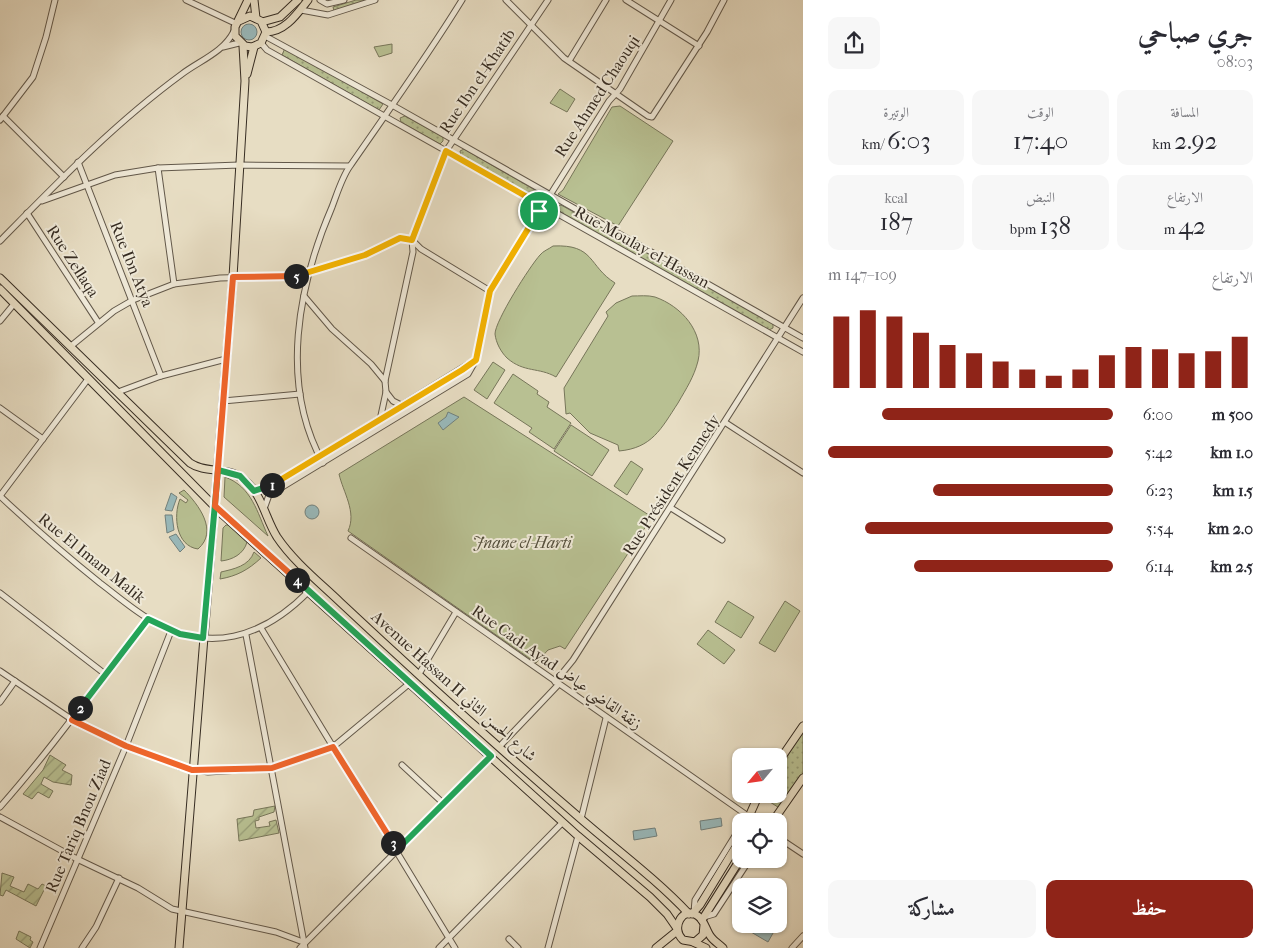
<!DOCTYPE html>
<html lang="ar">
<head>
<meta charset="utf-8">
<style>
	body { margin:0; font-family:"IM FELL French Canon",Amiri,serif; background:#f7f7f7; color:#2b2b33; direction:rtl; height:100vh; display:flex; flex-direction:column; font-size:19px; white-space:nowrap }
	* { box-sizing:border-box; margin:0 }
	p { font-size:16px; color:#7c7c81 }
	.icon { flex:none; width:28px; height:28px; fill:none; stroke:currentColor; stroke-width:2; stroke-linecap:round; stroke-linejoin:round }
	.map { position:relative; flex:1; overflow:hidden; direction:ltr }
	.details { display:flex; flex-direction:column; background:#fff; width:475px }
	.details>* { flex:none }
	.needle { width:32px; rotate:241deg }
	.fabs { position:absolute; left:732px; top:748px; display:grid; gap:10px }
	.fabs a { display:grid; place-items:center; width:55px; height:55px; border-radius:10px; background:#fff; box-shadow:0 1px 4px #0004; font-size:25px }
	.pin { position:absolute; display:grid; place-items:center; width:42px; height:42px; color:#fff; margin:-21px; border:2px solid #fff; border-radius:50%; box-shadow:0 1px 5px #0007 }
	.km { position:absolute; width:25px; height:25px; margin:-12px; border-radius:50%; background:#222; color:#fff; font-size:14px; line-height:25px; text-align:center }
	.round { display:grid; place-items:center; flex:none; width:52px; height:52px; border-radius:10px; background:#f7f7f7 }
	.overview { display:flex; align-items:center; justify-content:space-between; height:85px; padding:0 25px }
	h1 { font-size:28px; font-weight:600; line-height:38px }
	.metrics { display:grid; grid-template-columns:repeat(3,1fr); gap:8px; height:85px; padding:5px 25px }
	.metrics div { display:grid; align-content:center; border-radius:10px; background:#f7f7f7; text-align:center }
	.metrics b { font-size:25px; font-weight:600 }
	.metrics small { font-size:14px; font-weight:400 }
	.metrics p { font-size:14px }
	.chart { height:140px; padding:10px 25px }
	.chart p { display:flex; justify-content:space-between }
	.chart svg { width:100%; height:90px; margin-top:5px; stroke:#8f2418; stroke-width:6 }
	.primary-button { display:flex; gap:10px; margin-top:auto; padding:10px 25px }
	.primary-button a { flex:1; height:58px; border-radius:10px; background:#8f2418; color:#fff; font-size:20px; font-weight:600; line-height:58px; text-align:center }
	.primary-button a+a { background:#f7f7f7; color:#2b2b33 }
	ul { padding:0 25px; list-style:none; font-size:16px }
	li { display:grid; grid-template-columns:80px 60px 1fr; align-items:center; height:38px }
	li i { height:12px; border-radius:6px; background:#8f2418 }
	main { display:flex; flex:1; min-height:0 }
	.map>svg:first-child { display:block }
</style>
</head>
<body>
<main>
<section class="details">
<div class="overview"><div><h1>جري صباحي</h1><p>08:03</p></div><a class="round"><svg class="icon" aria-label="share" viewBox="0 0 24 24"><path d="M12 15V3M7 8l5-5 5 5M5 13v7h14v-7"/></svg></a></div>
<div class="metrics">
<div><p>المسافة</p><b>2.92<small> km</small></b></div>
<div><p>الوقت</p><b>17:40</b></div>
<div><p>الوتيرة</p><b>6:03<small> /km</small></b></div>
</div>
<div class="metrics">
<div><p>الارتفاع</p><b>42<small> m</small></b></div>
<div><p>النبض</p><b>138<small> bpm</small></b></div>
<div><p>kcal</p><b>187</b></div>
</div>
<div class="chart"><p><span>الارتفاع</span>109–147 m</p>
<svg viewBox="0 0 160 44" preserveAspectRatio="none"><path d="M5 44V9M15 44V6M25 44V9M35 44V17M45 44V23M55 44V27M65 44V31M75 44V35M85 44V38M95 44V35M105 44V28M115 44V24M125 44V25M135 44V27M145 44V26M155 44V19"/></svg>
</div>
<ul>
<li><b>500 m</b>6:00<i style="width:81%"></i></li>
<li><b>1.0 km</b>5:42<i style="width:100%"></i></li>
<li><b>1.5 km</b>6:23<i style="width:63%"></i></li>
<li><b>2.0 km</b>5:54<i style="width:87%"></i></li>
<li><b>2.5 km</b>6:14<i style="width:70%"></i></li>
</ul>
<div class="primary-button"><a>حفظ</a><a>مشاركة</a></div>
</section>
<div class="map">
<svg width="803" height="948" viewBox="0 0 803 948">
	<defs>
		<pattern id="grass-dots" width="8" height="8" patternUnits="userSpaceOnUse" patternTransform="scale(1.25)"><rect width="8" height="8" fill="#b8c092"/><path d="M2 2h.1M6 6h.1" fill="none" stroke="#969c77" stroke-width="1.8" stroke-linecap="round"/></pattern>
		<pattern id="garden-furrows" width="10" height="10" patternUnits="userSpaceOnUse" patternTransform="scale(1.25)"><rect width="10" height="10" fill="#b8c092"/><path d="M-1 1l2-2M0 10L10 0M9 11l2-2" fill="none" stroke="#969c77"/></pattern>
	</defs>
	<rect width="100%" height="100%" fill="#e7ddc3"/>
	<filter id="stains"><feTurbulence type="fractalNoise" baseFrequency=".004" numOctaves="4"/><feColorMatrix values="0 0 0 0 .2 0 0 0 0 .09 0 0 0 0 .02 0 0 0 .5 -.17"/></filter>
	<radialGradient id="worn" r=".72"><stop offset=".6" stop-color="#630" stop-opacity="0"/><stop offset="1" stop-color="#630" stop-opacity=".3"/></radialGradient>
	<!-- grass -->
	<g fill="url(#grass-dots)" stroke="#77765a">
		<polygon points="356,0 372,0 334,11 333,7"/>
		<polygon points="285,48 383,104 379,110 282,55"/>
		<polygon points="405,116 443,137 443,141 440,144 401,122 400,118"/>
		<polygon points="464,149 540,193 540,197 537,199 461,156 460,151"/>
		<polygon points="561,205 773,323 773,328 769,330 558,211 557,206"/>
		<polygon points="803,731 803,773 781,809 762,797 764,794 779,794 779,770"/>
	</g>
	<!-- park -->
	<g fill="#b8c092" stroke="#77765a">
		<polygon points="392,44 392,53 379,57 374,47"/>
		<polygon points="560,89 575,99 567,112 550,103"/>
		<polygon points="620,106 673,141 618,226 558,194 563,190 612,107"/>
		<path d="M553 246C595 244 588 266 615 283L556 377C539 367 524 373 507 358 501 352 496 343 495 334 495 321 530 266 540 255 543 251 549 249 553 246Z"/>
		<path d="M632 296C639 296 648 295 655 297 681 306 705 332 698 361 694 377 686 389 678 403 661 429 652 448 619 451L618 445 590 433 570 413 566 414 564 388 608 316 606 312 616 303Z"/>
		<polygon points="493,362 505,370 487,399 474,390"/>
		<polygon points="513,374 538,391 537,394 549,402 547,407 571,423 554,449 529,432 532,428 494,403"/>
		<path d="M464 397 652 517 565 649 560 646 548 650 536 663 348 531C357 512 343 492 339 474Z"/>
		<polygon points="571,425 609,450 592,476 554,451"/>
		<polygon points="631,461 643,469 627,495 614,486"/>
		<path d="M225 477C252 487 257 512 268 536L224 497Z"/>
		<path d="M184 490C198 504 219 531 198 549 176 546 173 516 180 499L186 503 188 500 179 493Z"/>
		<path d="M226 525H229L247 542C244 554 232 560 221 561L223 528Z"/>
		<path d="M254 552 261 558C248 570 237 576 220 579L221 572C234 569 249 566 254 552Z"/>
		<polygon points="728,601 754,617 741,638 715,622"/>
		<polygon points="785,601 800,611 775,652 759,643"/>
		<polygon points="708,630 735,650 724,664 697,644"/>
	</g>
	<!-- garden -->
	<g fill="url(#garden-furrows)" stroke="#77765a">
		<polygon points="50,755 66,765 62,770 72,775 71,785 53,782 44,777 41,784 53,791 49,798 38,792 32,799 23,794 43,770"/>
		<polygon points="275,806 274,812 259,817 259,820 255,821 256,828 270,826 269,822 276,820 279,833 239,841 237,819 253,816 254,810"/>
		<polygon points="2,873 14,877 10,886 24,892 28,884 38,889 42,884 46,886 36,906 6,890 3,896 0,895"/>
		<polygon points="19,931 31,937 30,940 33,942 30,948 16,939"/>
	</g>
	<!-- water -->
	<g fill="#99babc" stroke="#71817e">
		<circle cx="249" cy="32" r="8"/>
		<polygon points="448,412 459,417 443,430 438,423 446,417"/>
		<polygon points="171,493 177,497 172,511 165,510"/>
		<circle cx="312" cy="512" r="7"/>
		<polygon points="165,515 172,515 174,530 167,533"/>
		<polygon points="176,534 185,547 180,552 169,537"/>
		<polygon points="721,818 722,826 701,830 700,821"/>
		<polygon points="655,828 657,836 634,840 633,831"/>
		<polygon points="772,924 777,926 768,942 751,932 754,925 767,932"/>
	</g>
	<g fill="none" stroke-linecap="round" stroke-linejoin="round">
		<!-- minor casing -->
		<g stroke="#62584a" stroke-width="7">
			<g id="minor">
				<polyline points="186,0 237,24"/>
				<polyline points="320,0 327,4 344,0"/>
				<polyline points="506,0 564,58 648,116 652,117 707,32 724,0"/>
				<polyline points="626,0 699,46"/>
				<polyline points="301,10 328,15 375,0"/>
				<polyline points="265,36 392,105 803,338"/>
				<polyline points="261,43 267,50 803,352"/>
				<polyline points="223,47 239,43"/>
				<polyline points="569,61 606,0"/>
				<polyline points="3,116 64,177"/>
				<polyline points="0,120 33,77 46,37 55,0"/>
				<polyline points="78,162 161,376"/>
				<polyline points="158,168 174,284"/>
				<polyline points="42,201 115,175 158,168 239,165 349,166"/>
				<polyline points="27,213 98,322"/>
				<polyline points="412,240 421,249 490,291"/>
				<path d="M0 241C58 182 115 123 182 74 199 61 224 52 234 31"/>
				<polyline points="304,296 332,329 371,364 385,381"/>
				<polyline points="0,321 14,304"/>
				<polyline points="71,346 114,311 133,300 174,284 220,278 296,276 365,255 400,238 412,240"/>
				<polyline points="118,392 161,376 226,359"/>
				<polyline points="386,392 393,401 403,406"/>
				<polyline points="223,401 300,394"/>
				<polyline points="0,408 43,439"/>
				<polyline points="380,420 386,392 385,381 413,252 412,240 446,151 548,0"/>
				<polyline points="726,423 803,473"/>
				<path d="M323 463C279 384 298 286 332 207 337 194 342 177 350 166 388 111 427 57 462 0"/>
				<polyline points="254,491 265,489 475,360"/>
				<path d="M0 496C32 526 65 555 100 583 116 595 132 609 149 619 208 655 263 638 309 591"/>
				<polyline points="0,496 88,379"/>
				<polyline points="671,508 722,540"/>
				<polyline points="264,509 269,495 468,374 476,360 490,291 609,101 620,89 671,0"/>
				<polyline points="351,538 748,816"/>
				<polyline points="0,593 105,674"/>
				<polyline points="261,628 455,948"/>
				<polyline points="246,635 305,948"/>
				<polyline points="0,671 80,725 180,767 208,772 272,768 333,747 410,683"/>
				<polyline points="419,674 456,612"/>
				<polyline points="555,682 573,660 803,298"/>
				<polyline points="0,702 15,681"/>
				<polyline points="500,746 559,684"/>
				<polyline points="402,765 443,803"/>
				<path d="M0 807C53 747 99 682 148 619"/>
				<polyline points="0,817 77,859 138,888 172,909 276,932 303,942"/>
				<polyline points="581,819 606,718"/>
				<polyline points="779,838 803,854"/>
				<polyline points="694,912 695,900 741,826"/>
				<polyline points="704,917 714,914 750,859"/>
				<polyline points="509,939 518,948"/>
				<polyline points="40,948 126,746 171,631"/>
				<polyline points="82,948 96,927 119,878"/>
				<polyline points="300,948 491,756"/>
				<polyline points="439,948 563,822"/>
				<polyline points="548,948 578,836"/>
				<polyline points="792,948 803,936"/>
			</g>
		</g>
		<!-- major casing -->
		<g stroke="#362c22" stroke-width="9">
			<g id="major">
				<polyline points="254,0 256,18"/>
				<polyline points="239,21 250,16 261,21 266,32 261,43 252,47 245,46 235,36 235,27 248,0"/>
				<polyline points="262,22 280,17 298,0"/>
				<path d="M266 32C285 32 297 14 308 0"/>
				<polyline points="247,74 254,47"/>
				<path d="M0 278 190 463C206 474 227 466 243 479 262 493 265 518 277 537 293 561 319 582 340 602 419 676 500 749 581 819 618 851 656 879 689 914"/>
				<polyline points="0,289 223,515 578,836 650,897 667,914 676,927"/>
				<polyline points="779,761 803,726"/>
				<polyline points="747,821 759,794"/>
				<polyline points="773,821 803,778"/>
				<polyline points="692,914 700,905 741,838"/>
				<polyline points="702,920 741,858"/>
				<path d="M704 925 703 935 695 942 683 940C670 928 683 905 698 916 705 921 706 931 711 937 714 941 719 944 723 948"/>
				<polyline points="693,942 706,948"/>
				<polyline points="179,948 233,277 245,81 243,46"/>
				<polyline points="656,948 677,931"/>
			</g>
		</g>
		<!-- minor -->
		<use href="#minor" stroke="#efe9d8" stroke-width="5"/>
		<!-- major -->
		<use href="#major" stroke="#e7ddc3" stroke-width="7"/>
	</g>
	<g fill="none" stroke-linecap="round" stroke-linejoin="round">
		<!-- split-1 casing -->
		<g stroke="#fff" stroke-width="10">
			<polyline id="split-1" points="272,485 462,370 476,360 490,291 539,211"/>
		</g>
		<!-- split-2 casing -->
		<g stroke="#fff" stroke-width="10">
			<polyline id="split-2" points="80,708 148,619 180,634 203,638 218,470 240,476 254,491 272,485"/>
		</g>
		<!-- split-3 casing -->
		<g stroke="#fff" stroke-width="10">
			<polyline id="split-3" points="80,708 72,720 126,746 192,770 272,768 333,747 393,843"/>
		</g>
		<!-- split-4 casing -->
		<g stroke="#fff" stroke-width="10">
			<polyline id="split-4" points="297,580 491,756 397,850 393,843"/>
		</g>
		<!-- split-5 casing -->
		<g stroke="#fff" stroke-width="10">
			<polyline id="split-5" points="296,276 233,277 215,506 297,580"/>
		</g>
		<!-- split-6 casing -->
		<g stroke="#fff" stroke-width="10">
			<polyline id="split-6" points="296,276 365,255 400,238 412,240 446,151 543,206 539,211"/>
		</g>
		<!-- split-1 -->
		<use href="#split-1" stroke="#f5b400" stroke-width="6"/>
		<!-- split-2 -->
		<use href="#split-2" stroke="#22a559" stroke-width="6"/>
		<!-- split-3 -->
		<use href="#split-3" stroke="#f0652b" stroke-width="6"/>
		<!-- split-4 -->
		<use href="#split-4" stroke="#22a559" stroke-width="6"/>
		<!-- split-5 -->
		<use href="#split-5" stroke="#f0652b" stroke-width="6"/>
		<!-- split-6 -->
		<use href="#split-6" stroke="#f5b400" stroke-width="6"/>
	</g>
	<g text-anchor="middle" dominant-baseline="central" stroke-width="4" stroke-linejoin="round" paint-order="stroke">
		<!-- street labels -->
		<g font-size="16" fill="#362c22" stroke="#efe9d8">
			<text transform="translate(477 81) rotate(-56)">Rue Ibn el-Khatib</text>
			<text transform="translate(597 96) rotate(-57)">Rue Ahmed Chaouqi</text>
			<text transform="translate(642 247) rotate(29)">Rue Moulay el-Hassan</text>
			<text transform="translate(73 261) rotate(57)">Rue Zellaqa</text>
			<text transform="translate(132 264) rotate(68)">Rue Ibn Atya</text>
			<text transform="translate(671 485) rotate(-57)">Rue Président Kennedy</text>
			<text transform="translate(92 558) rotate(39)">Rue El Imam Malik</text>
			<text transform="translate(557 667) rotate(35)">Rue Cadi Ayad زنقة القاضي عياض</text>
			<text transform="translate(454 686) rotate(42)">Avenue Hassan II شارع الحسن الثاني</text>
			<text transform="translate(78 826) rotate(-67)">Rue Tariq Bnou Ziad</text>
		</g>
		<!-- park labels -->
		<g font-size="16" font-style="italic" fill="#56513e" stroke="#efe9d8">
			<text x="522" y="542">Jnane el-Harti</text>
		</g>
	</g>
	<rect width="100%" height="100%" filter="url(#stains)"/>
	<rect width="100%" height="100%" fill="url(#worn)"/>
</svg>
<div class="fabs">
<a><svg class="needle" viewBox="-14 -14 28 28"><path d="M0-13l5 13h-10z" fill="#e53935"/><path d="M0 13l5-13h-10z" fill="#7c7c81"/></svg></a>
<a><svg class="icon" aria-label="locate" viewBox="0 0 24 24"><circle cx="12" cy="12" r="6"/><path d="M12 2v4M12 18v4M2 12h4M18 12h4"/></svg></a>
<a><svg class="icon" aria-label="layers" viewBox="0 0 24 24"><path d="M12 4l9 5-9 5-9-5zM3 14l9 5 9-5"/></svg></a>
</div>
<div class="pin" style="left:539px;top:211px;background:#1e9e55"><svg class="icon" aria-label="arrive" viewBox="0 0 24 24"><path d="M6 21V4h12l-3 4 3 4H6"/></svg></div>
<b class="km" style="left:272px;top:485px">1</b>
<b class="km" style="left:80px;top:708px">2</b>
<b class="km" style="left:393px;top:843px">3</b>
<b class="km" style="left:297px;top:580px">4</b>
<b class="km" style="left:296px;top:276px">5</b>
</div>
</main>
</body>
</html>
